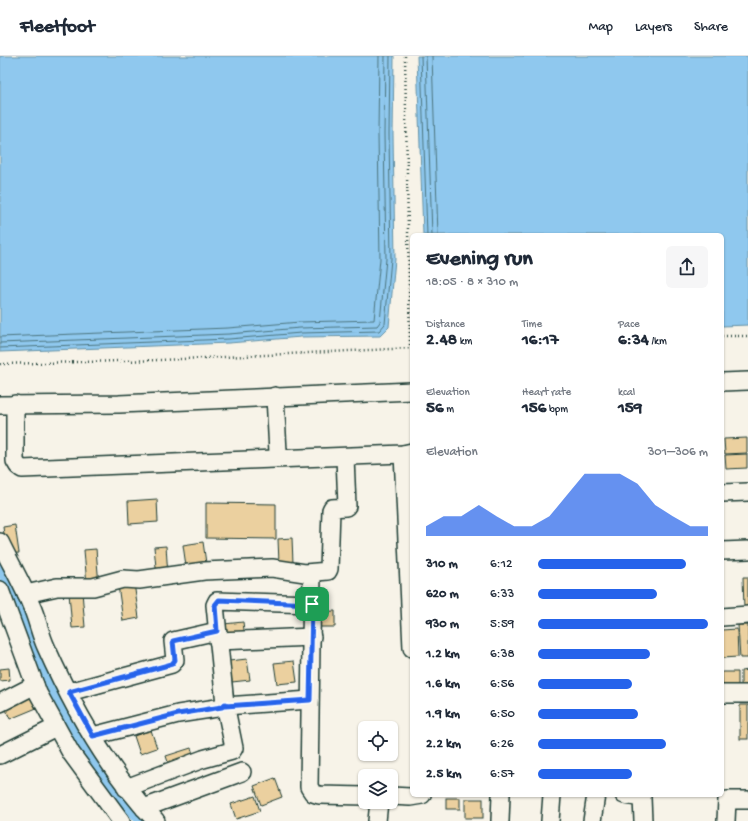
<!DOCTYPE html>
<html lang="en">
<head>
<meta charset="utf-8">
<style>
	body { margin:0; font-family:"Gochi Hand",sans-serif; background:#f6f6f7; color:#1f2937; height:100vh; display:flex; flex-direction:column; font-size:15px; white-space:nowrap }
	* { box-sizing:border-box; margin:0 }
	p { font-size:13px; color:#747a83 }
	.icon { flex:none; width:22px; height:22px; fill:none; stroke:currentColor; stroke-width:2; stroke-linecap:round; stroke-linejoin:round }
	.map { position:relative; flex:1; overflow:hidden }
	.details { position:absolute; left:410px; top:177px; width:314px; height:564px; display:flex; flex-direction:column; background:#fff; border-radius:6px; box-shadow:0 1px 3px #0004 }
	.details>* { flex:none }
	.fabs { position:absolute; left:358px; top:665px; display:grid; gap:8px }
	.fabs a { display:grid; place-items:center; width:40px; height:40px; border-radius:6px; background:#fff; box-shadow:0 1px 3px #0004; font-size:20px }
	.pin { position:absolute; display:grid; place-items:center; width:34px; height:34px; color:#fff; margin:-17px; border-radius:8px; box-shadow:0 2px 6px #0006 }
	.round { display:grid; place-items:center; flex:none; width:42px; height:42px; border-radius:6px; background:#f6f6f7 }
	.head { display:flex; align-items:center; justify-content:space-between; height:68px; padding:0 16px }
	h1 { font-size:22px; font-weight:700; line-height:30px }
	.figures { display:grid; grid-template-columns:repeat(3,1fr); gap:6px; height:68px; padding:4px 16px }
	.figures div { display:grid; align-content:center }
	.figures b { font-size:17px; font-weight:700 }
	.figures small { font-size:11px; font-weight:400 }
	.figures p { font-size:11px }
	.chart { height:112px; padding:8px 16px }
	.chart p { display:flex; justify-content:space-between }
	.chart svg { width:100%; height:72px; margin-top:4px; fill:#2563eb; opacity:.7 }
	ul { padding:0 16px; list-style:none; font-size:13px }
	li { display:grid; grid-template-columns:64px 48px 1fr; align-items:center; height:30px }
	li i { height:10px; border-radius:5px; background:#2563eb }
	header { display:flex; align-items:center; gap:24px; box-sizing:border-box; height:56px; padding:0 20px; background:#fff; border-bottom:1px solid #e0e1e3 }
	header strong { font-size:19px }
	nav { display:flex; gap:22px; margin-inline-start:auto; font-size:14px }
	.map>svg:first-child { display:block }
</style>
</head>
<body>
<header>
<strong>Fleetfoot</strong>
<nav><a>Map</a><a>Layers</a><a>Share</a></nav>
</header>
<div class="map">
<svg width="748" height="765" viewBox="0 0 748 765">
	<rect width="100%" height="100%" fill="#f7f3e8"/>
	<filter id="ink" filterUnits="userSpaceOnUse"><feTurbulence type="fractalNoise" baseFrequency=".025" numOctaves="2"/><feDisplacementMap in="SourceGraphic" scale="8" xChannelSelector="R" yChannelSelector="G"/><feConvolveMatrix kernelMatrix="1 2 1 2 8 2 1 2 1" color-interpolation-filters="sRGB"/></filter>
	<g filter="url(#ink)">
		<!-- water -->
		<g fill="#8fc8ee" stroke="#6290a4">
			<polygon points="0,0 394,0 393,78 395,203 389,271 380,280 301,281 229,287 0,296"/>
			<polygon points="417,0 748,0 748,269 722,270 722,179 423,179"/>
		</g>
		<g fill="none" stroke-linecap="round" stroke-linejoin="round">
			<!-- shore -->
			<g stroke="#4c757e" stroke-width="1">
				<polyline points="421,0 427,179"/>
				<polyline points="426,0 432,179"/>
				<polyline points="432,0 438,179"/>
				<polyline points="0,281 228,272 300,266 374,264 380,203 378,78 379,0"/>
				<polyline points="0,287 229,278 300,272 377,270 380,266 386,203 384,78 385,0"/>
				<polyline points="0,292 229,283 301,277 379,275 385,268 391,203 389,78 390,0"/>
			</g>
			<!-- canal -->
			<polyline stroke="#8fc8ee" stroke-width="15" points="0,508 17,540 39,603 59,649 101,716 144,765"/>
		</g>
		<!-- building -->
		<g fill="#ebd09f" stroke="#1f3d34">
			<polygon points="747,382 747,397 725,398 724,383"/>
			<polygon points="747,398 747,412 726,413 725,399"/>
			<polygon points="157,443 158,466 129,468 128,445"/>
			<polygon points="206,447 276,448 276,483 206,482"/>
			<polygon points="15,469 19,497 7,498 3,471"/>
			<polygon points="292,482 293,507 279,507 278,483"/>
			<polygon points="203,486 207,514 187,517 183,489"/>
			<polygon points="166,490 168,520 157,521 154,491"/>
			<polygon points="96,493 99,529 87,529 84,494"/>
			<polygon points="743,521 748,521 748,553 744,553"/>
			<polygon points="134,527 139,562 123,565 118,529"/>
			<polygon points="82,536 85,571 72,572 69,537"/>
			<polygon points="335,555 335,571 315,571 315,556"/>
			<polygon points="243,566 245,582 225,583 224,568"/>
			<polygon points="738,569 748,569 748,602 740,602"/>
			<polygon points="737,573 738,601 722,602 722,574"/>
			<polygon points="247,603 250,624 232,626 229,605"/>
			<polygon points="294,605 297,626 277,628 274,607"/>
			<polygon points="9,612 10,624 0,625 0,613"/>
			<polygon points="748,614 748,636 741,636 741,615"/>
			<polygon points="722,616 738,616 738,635 723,636"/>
			<polygon points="34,639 39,651 10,663 5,651"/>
			<rect x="740" y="649" width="8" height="34"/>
			<polygon points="151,674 157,692 140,698 134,680"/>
			<polygon points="191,692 195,703 170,712 166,700"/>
			<polygon points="275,722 282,741 261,749 254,730"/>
			<polygon points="255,740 260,755 236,763 231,748"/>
			<rect x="446" y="742" width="14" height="11"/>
			<rect x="465" y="743" width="18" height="19"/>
		</g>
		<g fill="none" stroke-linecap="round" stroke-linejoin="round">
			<!-- street casing -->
			<g stroke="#1f3d34" stroke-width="20">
				<g id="street">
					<polyline points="722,326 748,325"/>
					<polyline points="275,340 278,396"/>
					<polyline points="15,348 15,405 18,410 22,413 403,398 412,396"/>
					<polyline points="0,349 119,348 412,335"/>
					<polyline points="403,398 412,592"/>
					<polyline points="722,437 748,436"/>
					<path d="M0 486C10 507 22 527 31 549 37 562 40 578 46 591 74 654 109 716 156 765"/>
					<polyline points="722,495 748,494"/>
					<polyline points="312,517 309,731 313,737 319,739 365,740"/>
					<polyline points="0,534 38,637 71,697 121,765"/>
					<polyline points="26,538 57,531 93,531 123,523 139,524 204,515 272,512 305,517 328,515 329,513 331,454 332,452 346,451 347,450 345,401"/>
					<polyline points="722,561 748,559"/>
					<polyline points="218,585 312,581"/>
					<polyline points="69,636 172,608 175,604 173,585 217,575"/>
					<polyline points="722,638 748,638"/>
					<polyline points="0,647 35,629"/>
					<polyline points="225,650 310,644"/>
					<polyline points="93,680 178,658 223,651 225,648 215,549 217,545 312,548"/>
					<polyline points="0,699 56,671"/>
					<polyline points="126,732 203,703 232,695 234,692 225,648"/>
					<polyline points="624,739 642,742 643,765"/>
					<polyline points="391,740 410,741 422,739"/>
					<polyline points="144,752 242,716"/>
					<polyline points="377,765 379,746"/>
					<polyline points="500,765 501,739"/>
					<polyline points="550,765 552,739"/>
					<polyline points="592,765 596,739"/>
					<polyline points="726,765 727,744 748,744"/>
				</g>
			</g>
			<!-- path -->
			<g stroke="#1f3d34" stroke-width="2.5" stroke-dasharray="1 3" stroke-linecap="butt">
				<polyline points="405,0 410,292"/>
				<polyline points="722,280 748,280"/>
				<polyline points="0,308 161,304 412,292"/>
			</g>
			<!-- street -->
			<use href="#street" stroke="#f7f3e8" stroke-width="17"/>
		</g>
	</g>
	<g fill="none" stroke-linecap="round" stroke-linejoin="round" filter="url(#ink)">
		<!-- route casing -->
		<g stroke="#fff" stroke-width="8">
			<polygon id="route" points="219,544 312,548 310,644 225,650 225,648 222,651 178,658 93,680 69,636 172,608 175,604 173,585 217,575 215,549"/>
		</g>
		<!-- route -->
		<use href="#route" stroke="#2563eb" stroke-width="5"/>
	</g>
</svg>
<div class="fabs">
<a><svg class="icon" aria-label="locate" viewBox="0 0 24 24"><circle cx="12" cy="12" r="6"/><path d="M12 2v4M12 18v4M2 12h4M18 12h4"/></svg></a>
<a><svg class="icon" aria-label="layers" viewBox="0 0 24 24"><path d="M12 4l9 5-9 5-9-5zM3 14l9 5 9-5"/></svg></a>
</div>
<div class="pin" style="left:312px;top:548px;background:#1e9e55"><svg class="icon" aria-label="arrive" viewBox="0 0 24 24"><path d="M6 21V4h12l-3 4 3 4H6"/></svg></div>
<section class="details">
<div class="head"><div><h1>Evening run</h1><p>18:05 · 8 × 310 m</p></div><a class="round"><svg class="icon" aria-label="share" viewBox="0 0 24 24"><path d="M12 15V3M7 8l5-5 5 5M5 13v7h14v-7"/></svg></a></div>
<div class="figures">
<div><p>Distance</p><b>2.48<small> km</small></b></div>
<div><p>Time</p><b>16:17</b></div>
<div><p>Pace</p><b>6:34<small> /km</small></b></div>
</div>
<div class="figures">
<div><p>Elevation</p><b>56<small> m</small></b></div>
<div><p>Heart rate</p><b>156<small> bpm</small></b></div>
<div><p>kcal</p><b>159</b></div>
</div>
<div class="chart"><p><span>Elevation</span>301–306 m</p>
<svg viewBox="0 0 160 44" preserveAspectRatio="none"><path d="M0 44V38L10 32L20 32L30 25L40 32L50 38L60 38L70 32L80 19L90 6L100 6L110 6L120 12L130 25L140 32L150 38L160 38V44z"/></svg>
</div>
<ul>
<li><b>310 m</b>6:12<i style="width:87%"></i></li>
<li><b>620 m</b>6:33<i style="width:70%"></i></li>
<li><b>930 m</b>5:59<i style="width:100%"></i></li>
<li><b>1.2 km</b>6:38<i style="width:66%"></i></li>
<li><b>1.6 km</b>6:56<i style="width:55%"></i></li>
<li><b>1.9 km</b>6:50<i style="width:59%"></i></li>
<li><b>2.2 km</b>6:26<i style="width:75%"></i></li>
<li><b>2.5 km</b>6:57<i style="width:55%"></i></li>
</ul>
</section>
</div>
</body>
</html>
